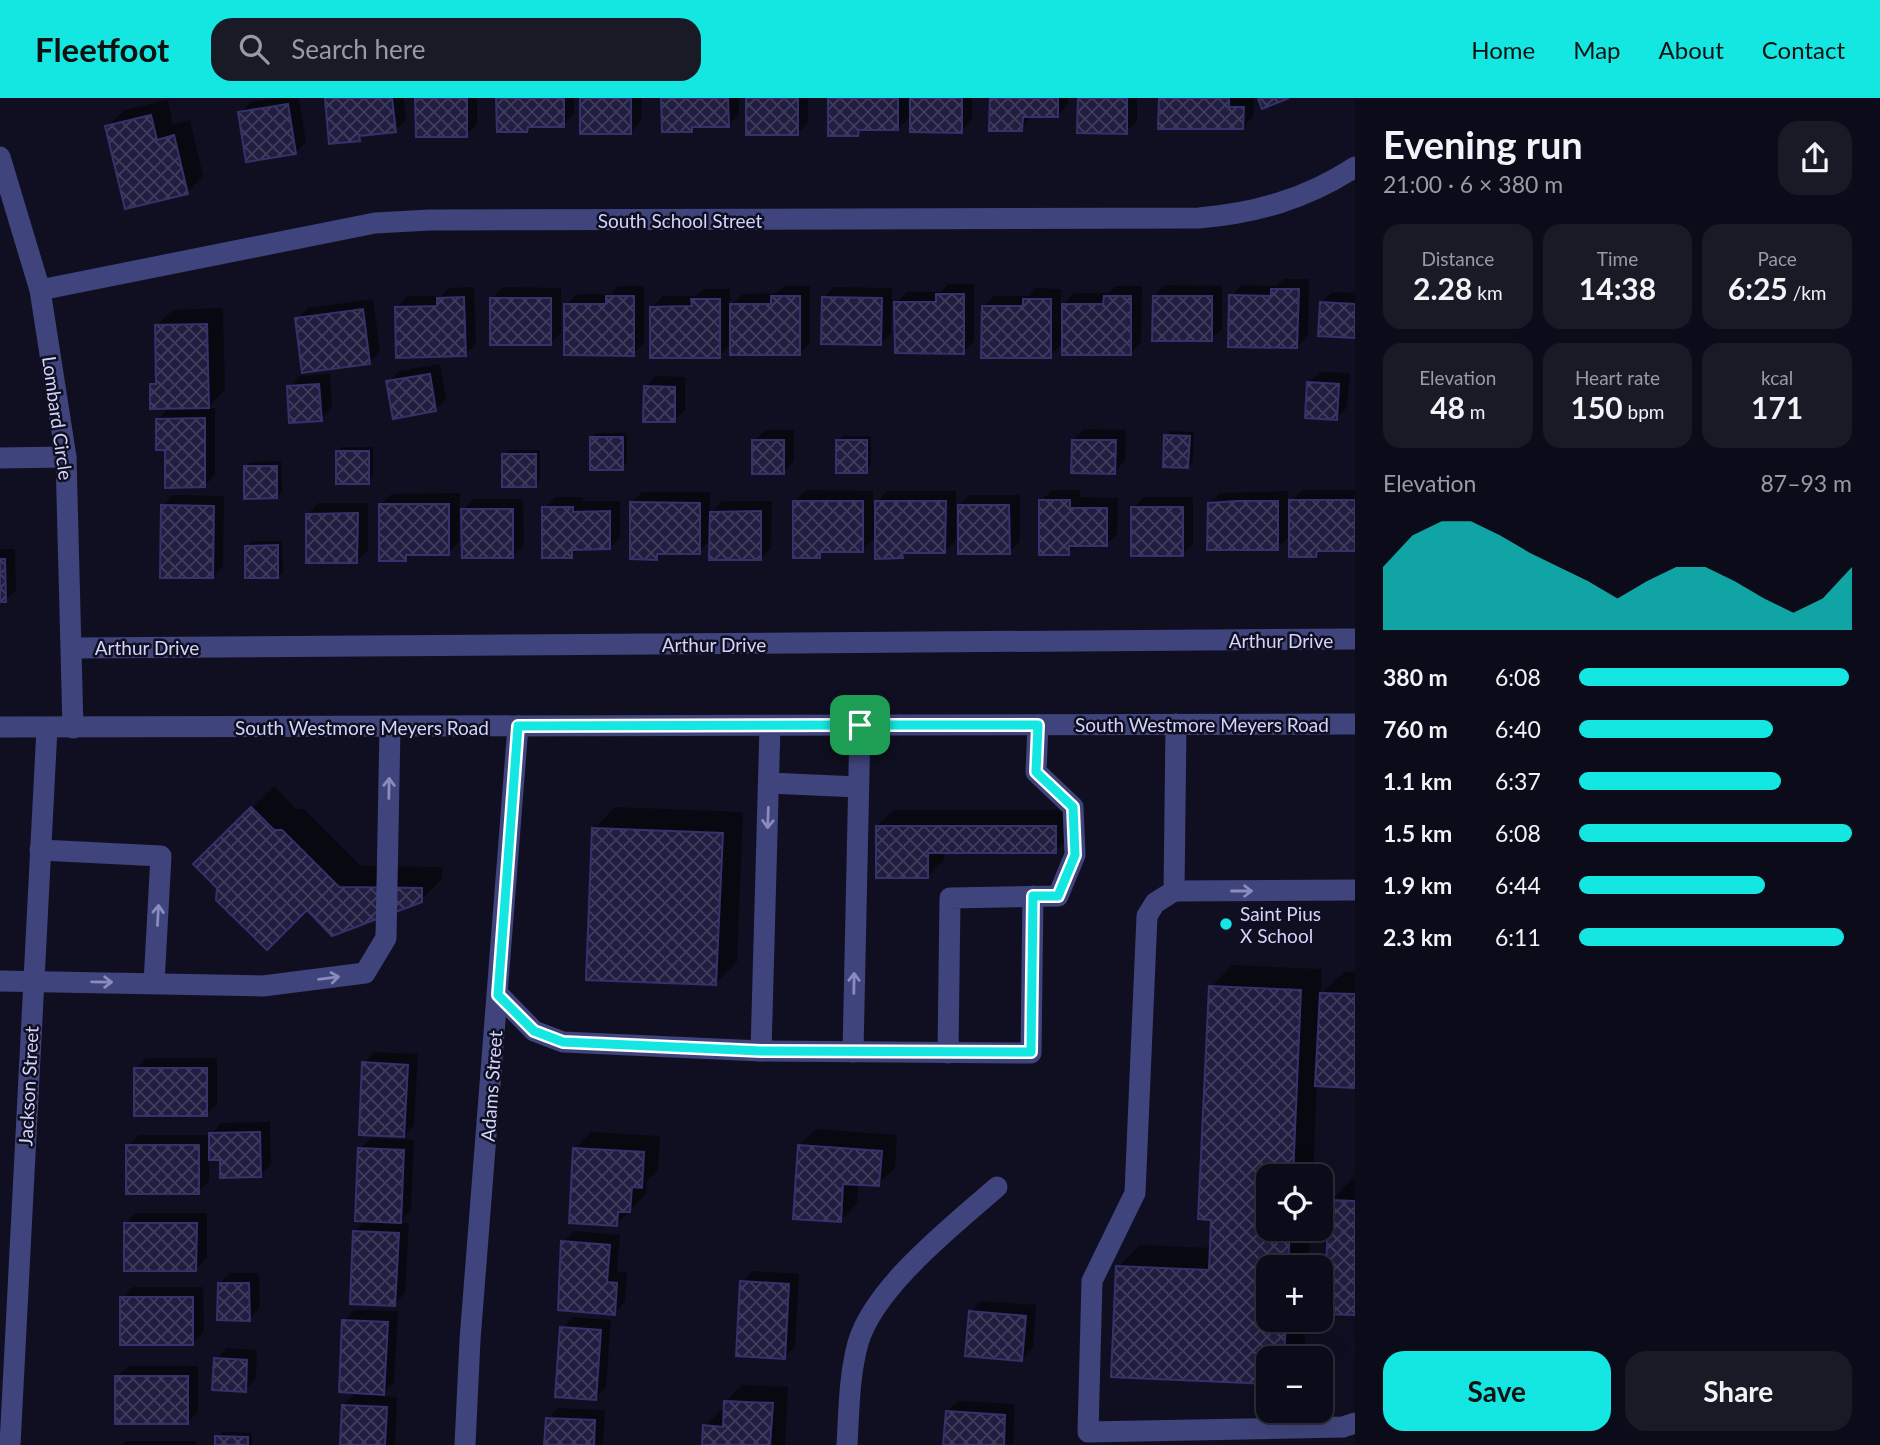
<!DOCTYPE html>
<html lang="en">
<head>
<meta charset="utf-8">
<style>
	body { margin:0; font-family:Lato,sans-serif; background:#1a1926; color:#f1f3f6; height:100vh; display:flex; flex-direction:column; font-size:26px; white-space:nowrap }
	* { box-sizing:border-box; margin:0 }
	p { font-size:23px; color:#9a9ba2 }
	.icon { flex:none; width:38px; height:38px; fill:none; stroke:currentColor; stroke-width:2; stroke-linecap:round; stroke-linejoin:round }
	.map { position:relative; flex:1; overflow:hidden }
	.drawer { display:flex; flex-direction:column; background:#0c0b19; width:525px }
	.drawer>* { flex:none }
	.tools { position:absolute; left:1256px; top:1066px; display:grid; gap:14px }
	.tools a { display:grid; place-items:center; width:77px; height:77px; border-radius:14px; background:#0c0b19; box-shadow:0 7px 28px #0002,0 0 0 2px #2c2b38; font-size:35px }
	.pin { position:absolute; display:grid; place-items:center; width:60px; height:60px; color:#fff; margin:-30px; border-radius:14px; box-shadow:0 4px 10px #0006 }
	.round { display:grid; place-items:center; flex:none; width:74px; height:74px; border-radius:21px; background:#1a1926 }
	.head { display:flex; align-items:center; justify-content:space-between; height:119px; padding:0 28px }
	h1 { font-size:38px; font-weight:700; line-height:52px }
	.stats { display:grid; grid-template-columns:repeat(3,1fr); gap:10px; height:119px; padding:7px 28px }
	.stats div { display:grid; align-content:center; border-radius:18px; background:#1a1926; text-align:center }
	.stats b { font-size:30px; font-weight:700 }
	.stats small { font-size:19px; font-weight:400 }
	.stats p { font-size:19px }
	.chart { height:196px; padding:14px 28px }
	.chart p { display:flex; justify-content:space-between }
	.chart svg { width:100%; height:126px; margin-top:7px; fill:#14e6e1; opacity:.7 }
	.cta { display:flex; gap:14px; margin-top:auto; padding:14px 28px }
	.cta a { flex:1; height:80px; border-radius:21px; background:#14e6e1; color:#111; font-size:28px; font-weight:700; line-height:80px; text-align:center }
	.cta a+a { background:#1a1926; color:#f1f3f6 }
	ul { padding:0 28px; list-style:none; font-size:23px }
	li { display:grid; grid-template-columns:112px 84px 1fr; align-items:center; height:52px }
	li i { height:18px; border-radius:9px; background:#14e6e1 }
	header { display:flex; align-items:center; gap:42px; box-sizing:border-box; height:98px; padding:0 35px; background:#14e6e1; color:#111 }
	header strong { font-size:33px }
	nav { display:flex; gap:38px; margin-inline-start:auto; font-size:24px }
	.search { width:490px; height:63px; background:#1a1926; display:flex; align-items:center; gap:18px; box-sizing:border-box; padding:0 24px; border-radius:21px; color:#9a9ba2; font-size:26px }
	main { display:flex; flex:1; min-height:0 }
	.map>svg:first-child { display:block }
</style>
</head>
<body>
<header>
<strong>Fleetfoot</strong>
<div class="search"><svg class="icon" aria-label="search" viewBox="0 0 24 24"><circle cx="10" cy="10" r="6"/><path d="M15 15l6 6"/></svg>Search here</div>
<nav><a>Home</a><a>Map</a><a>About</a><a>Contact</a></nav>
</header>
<main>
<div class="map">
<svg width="1355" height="1347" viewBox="0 0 1355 1347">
	<defs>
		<pattern id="building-cross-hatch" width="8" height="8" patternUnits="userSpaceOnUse" patternTransform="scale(1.75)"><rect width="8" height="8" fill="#201d40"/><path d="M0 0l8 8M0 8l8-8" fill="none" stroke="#403d5c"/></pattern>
	</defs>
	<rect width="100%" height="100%" fill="#100f21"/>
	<!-- shadow -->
	<g fill="#0007">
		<polygon points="275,0 299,0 306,44 295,55 240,15 251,4"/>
		<polygon points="327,0 404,0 406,22 395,33 365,35 359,41"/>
		<polygon points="417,0 477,0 477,26 466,37"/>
		<polygon points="498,0 574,0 574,16 563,27 532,27 527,32"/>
		<polygon points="582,0 642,0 641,23 631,34"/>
		<polygon points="663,0 739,0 739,16 728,27 696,27 692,32"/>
		<polygon points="748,0 808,0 808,25 797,36"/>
		<polygon points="829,0 972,0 972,22 961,33 908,3 909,20 898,31 863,31 858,36"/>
		<polygon points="991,0 1068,0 1068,6 1058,17 1032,17 1021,31"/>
		<polygon points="1080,0 1137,0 1137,23 1126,34"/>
		<polygon points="1160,0 1254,0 1253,19 1243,29"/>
		<polygon points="168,2 173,26 190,22 203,78 187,95 107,29 124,12"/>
		<polygon points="1284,181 1309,181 1308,238 1297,249 1231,198 1242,187 1276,188"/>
		<polygon points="948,186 974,186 974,243 963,254 896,205 907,194 941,194"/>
		<polygon points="1165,187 1222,188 1222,231 1211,241 1154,198"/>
		<polygon points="618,188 644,188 644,245 633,256 566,207 577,196 611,196"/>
		<polygon points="784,188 810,188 810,245 799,256 731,246 719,258 652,209 663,198 696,198 704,191 730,191 730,208 743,196 777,195"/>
		<polygon points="1116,188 1142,188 1141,244 1131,255 1064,244 1050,258 983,209 994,198 1028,198 1036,190 1061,191 1061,209 1074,195 1109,195"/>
		<polygon points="474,189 476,246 465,257 397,209 408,198 442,198 449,190"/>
		<polygon points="503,189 561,190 561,235 550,245 492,200"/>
		<polygon points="834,189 892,190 891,235 881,246 823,200"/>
		<polygon points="1332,194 1355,195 1355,239 1321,204"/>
		<polygon points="373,201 380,254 369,265 297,221 308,210"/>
		<polygon points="223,210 225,292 207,310 215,310 215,377 205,387 167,350 158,321 170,309 151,287 157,281 156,228 173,212"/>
		<polygon points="440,266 446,301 435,311 388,284 399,273"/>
		<polygon points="1320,274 1350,275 1347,309 1337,320 1309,284"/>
		<polygon points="330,276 332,310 321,321 289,289 300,278"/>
		<polygon points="656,278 685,279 685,312 674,323 645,289"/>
		<polygon points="1084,331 1126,332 1125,363 1114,374 1073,342"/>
		<polygon points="765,332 794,332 794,363 783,374 754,343"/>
		<polygon points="1171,333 1194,334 1193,364 1188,369 1166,338"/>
		<polygon points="596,335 627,335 627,365 622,370 591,340"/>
		<polygon points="843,338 871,338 871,368 866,373 838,343"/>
		<polygon points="342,349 373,349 373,379 368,384 337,354"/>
		<polygon points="509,352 540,352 540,382 535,387 504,357"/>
		<polygon points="281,363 282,394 277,399 245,369 250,364"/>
		<polygon points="806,392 873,393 873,407 887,393 956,393 956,442 945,453 907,453 902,459 877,438 862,452 825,452 819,458 795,403"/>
		<polygon points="1052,392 1080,392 1080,399 1118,400 1117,436 1106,447 1077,446 1068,455 1041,403"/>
		<polygon points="1302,392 1355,392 1355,452 1322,451 1316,457 1291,437 1277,450 1209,406 1220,395 1288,393 1288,406"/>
		<polygon points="642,394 710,394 710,416 722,403 772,403 771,450 760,461 711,442 699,454 662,454 656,460 631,405"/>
		<polygon points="460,395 459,444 448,455 411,455 406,461 381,406 392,396"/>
		<polygon points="173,397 224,398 223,468 212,479 163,408"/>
		<polygon points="970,397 1020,397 1020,443 1009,454 959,407"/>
		<polygon points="555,399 583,399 583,403 620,403 620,439 610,450 579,450 571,458 544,410"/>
		<polygon points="1144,399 1193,399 1193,446 1182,456 1133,410"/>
		<polygon points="474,401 523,401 524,447 513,458 463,412"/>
		<polygon points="318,405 368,405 368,452 357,463 308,416"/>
		<polygon points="252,443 282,443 283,474 278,479 247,448"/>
		<polygon points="0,451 15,451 16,492 5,503 0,503"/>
		<polygon points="274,688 296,711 304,711 361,768 442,769 442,781 421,802 307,810 219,790 196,766"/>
		<polygon points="615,709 743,714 737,864 716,885 594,731"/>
		<polygon points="894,712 1072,712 1072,737 1055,753 944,753 944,762 927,779 877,728"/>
		<polygon points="1232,867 1322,871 1321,896 1344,874 1355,874 1355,988 1317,986 1313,1078 1269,1078 1269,1130 1310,1130 1308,1169 1269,1169 1269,1222 1306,1222 1304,1260 1269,1260 1118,1169 1140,1147 1212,1150 1211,889"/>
		<polygon points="375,954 418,956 414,1027 404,1038 364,965"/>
		<polygon points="146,960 217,960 217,1006 206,1016 135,971"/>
		<polygon points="270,1024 271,1066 260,1077 222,1060 209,1060 209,1083 198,1094 128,1048 139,1037 211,1037 221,1025"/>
		<polygon points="816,1031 897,1037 895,1070 878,1086 858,1085 857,1106 841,1122 799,1047"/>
		<polygon points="591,1034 660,1038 658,1072 647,1082 646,1096 617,1126 575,1051"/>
		<polygon points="371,1040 414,1042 411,1112 399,1125 409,1125 405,1195 395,1206 355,1134 367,1121 360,1051"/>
		<polygon points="1352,1081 1355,1081 1355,1216 1331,1103"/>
		<polygon points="136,1115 207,1115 207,1160 196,1171 125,1126"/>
		<polygon points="574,1133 620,1137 617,1174 627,1174 625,1204 614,1215 563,1144"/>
		<polygon points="753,1173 799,1176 795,1249 784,1259 742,1184"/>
		<polygon points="230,1175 259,1175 260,1210 249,1221 219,1186"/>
		<polygon points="133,1189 203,1189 204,1234 193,1245 122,1200"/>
		<polygon points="981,1203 1036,1207 1033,1250 1022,1261 970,1214"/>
		<polygon points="355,1212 398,1213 394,1284 381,1298 397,1299 395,1347 341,1347 343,1307 357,1294 344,1222"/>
		<polygon points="573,1219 611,1222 606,1289 595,1300 562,1230"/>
		<polygon points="227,1250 257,1252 256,1281 245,1292 216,1261"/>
		<polygon points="128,1268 198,1268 198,1314 187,1325 117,1279"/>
		<polygon points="742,1287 788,1289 785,1347 704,1347 705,1328 721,1312 726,1312 726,1303"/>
		<polygon points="958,1303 1015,1306 1013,1346 945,1347 947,1313"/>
		<polygon points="558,1310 605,1312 603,1347 547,1347 548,1320"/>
		<polygon points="222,1334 252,1335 252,1347 216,1347 217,1339"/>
		<polygon points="126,1343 196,1343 196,1347 122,1347"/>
	</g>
	<!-- building -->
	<g fill="url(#building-cross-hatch)" stroke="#35316a" stroke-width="2">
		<polygon points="325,0 392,0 396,34 359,38 360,43 329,46"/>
		<polygon points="415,0 467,0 467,39 416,39"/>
		<polygon points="496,0 564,0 564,29 528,29 527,34 497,34"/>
		<rect x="580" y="0" width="51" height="36"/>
		<polygon points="661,0 728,0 729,29 692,29 692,34 662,34"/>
		<rect x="746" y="0" width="52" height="37"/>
		<polygon points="828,0 898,0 898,32 859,32 858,38 828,38"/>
		<polygon points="910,0 962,0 962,35 910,34"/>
		<polygon points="990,0 1058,0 1058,19 1023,19 1022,33 989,33"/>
		<polygon points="1078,0 1127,0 1127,36 1077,35"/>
		<polygon points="1159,0 1229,0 1229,9 1244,9 1243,31 1158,31"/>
		<polygon points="1258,0 1289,0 1262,11"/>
		<polygon points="288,6 296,56 246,64 238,14"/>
		<polygon points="151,17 157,42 174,37 188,96 125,111 105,28"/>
		<polygon points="1271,191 1299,191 1297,250 1228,249 1229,197 1271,198"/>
		<polygon points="936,196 964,196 964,256 895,255 894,204 936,204"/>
		<polygon points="606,198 634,198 634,258 564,257 564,206 606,206"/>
		<polygon points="771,198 800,198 800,257 730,257 730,206 771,206"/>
		<polygon points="1104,198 1131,198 1131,257 1062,257 1062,206 1103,206"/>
		<polygon points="1153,198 1212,198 1212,243 1152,243"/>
		<polygon points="464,199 466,258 396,260 395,209 437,208 437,200"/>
		<polygon points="822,199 882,200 881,247 821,246"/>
		<rect x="490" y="200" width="61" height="47"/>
		<polygon points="691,201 720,201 720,260 650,260 650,209 692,208"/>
		<polygon points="1023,201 1051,201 1051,260 981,260 982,208 1023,208"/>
		<polygon points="1320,204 1355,206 1355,240 1318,238"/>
		<polygon points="363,211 370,266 302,275 295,220"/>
		<polygon points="207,226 209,310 150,311 150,286 156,286 155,227"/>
		<polygon points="430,276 436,313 393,321 386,283"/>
		<polygon points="1307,284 1339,286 1337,322 1305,320"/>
		<polygon points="319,286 322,323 289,325 287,288"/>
		<polygon points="644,288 675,289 675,324 643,324"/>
		<polygon points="205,320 205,389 165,390 165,352 156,352 156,321"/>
		<polygon points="1164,337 1190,338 1188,370 1163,369"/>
		<rect x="590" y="339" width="33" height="33"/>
		<rect x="752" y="342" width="32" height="34"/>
		<rect x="836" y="342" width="31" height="33"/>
		<polygon points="1072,342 1116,342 1115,376 1071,375"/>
		<rect x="336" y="353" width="33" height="33"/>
		<rect x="502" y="356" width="34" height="33"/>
		<polygon points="244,368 277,368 277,400 244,401"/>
		<polygon points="1039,402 1070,402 1070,410 1107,410 1107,448 1069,448 1069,457 1039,457"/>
		<polygon points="1289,402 1355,402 1355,453 1317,453 1316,459 1289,459"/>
		<polygon points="793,403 863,403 863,454 820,454 820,460 793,460"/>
		<polygon points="875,403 946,403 945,455 902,455 903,460 875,461"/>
		<polygon points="1237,403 1278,403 1278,452 1207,452 1208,405"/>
		<polygon points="630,404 700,405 700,456 657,456 657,462 630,461"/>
		<polygon points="379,406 449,406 449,457 406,457 406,463 379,463"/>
		<polygon points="161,407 214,408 213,480 160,480"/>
		<polygon points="958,407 1009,407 1010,456 958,456"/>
		<polygon points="542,409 573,409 573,414 610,413 610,451 572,452 572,460 542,460"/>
		<rect x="1131" y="409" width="52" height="49"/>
		<polygon points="461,411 513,411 513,460 462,460"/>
		<polygon points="761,413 761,462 709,462 710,414"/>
		<polygon points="358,415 357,465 306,465 306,416"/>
		<polygon points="278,447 278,480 245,480 245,448"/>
		<polygon points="0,461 5,461 6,504 0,504"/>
		<polygon points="251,709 274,732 282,732 339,789 422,790 422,804 332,838 307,812 267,852 216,802 217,790 193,766"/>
		<polygon points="876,728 1056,728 1056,755 928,755 928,780 876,780"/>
		<polygon points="592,730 723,735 716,887 586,882"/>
		<polygon points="1209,888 1301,892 1293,1078 1269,1078 1269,1130 1290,1130 1288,1169 1269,1169 1269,1222 1286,1222 1284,1260 1269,1260 1269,1286 1111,1279 1116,1168 1209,1172 1211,1122 1198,1121"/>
		<polygon points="1320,895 1355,896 1355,990 1315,988"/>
		<polygon points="362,964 408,967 404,1039 359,1037"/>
		<rect x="134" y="970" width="73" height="48"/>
		<polygon points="260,1034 261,1079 220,1080 220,1062 209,1062 209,1035"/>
		<rect x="126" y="1047" width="73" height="49"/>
		<polygon points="798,1047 882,1053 879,1088 843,1086 841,1124 793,1121"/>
		<polygon points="358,1050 404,1052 401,1125 355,1123"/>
		<polygon points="573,1050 644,1054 642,1090 632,1089 630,1114 618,1114 617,1128 569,1125"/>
		<polygon points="1329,1102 1355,1103 1355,1217 1324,1216"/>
		<polygon points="124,1125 197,1125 196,1173 124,1173"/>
		<polygon points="353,1133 399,1135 395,1208 350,1206"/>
		<polygon points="561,1143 610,1147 607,1184 617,1185 615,1217 558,1212"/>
		<polygon points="740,1183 789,1186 785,1261 736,1258"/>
		<polygon points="218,1185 249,1185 250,1223 217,1222"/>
		<rect x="120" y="1199" width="73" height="48"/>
		<polygon points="969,1213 1026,1218 1022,1263 965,1258"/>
		<polygon points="342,1222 388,1224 384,1297 339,1294"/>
		<polygon points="560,1229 601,1232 596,1302 555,1299"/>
		<polygon points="214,1260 247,1262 246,1294 212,1292"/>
		<rect x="115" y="1278" width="73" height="48"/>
		<polygon points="724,1303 773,1305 770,1347 702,1347 703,1327 723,1329"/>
		<polygon points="342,1307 387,1309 385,1347 340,1347"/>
		<polygon points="946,1313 1005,1317 1004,1347 943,1347"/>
		<polygon points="546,1320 595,1322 594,1347 544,1347"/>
		<polygon points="215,1338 248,1339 248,1347 215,1347"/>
	</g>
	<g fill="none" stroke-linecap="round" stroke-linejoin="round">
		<!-- minor -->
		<g stroke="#3f447c" stroke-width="21">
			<polyline points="0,59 40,192 66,359 73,630"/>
			<path d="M40 192 375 125 430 122 1199 120C1256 115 1306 101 1355 69"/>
			<polyline points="0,360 66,359"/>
			<polyline points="72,550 1355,541"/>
			<polyline points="1176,626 1174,793 1155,805 1147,818 1135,1095 1092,1183 1088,1334 1343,1329 1355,1325"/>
			<polyline points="0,629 1355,626"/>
			<polyline points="769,685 858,689"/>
			<polyline points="40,752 161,758 154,885"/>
			<polyline points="1174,793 1355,792"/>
			<polyline points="0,883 263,888 365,875 386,840 390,629"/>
			<polyline points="498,896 534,933 563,944 761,953 1031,955 1033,798"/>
			<polyline points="761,953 770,628"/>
			<polyline points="853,954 860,627"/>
			<polyline points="948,955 950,800 1058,798 1075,757 1073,709 1036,674 1038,627"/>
			<polyline points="10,1347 47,630"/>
			<polyline points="465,1347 470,1242 518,628"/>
			<path d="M847 1347C849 1313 849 1278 858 1245 874 1189 954 1127 997 1089"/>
		</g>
	</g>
	<!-- one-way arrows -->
	<defs><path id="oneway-shaft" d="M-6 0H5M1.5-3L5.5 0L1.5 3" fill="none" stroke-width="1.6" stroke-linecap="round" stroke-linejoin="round" transform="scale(1.75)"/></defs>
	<g stroke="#898cbc">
		<use href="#oneway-shaft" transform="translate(389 690) rotate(-89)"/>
		<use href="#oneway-shaft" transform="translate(768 720) rotate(92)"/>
		<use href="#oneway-shaft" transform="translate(1242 793)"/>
		<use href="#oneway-shaft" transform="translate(158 817) rotate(-87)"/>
		<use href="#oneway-shaft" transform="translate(329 880) rotate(-7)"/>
		<use href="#oneway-shaft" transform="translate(102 884) rotate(1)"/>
		<use href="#oneway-shaft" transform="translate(854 885) rotate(-89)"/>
	</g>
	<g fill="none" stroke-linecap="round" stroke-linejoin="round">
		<!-- route casing -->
		<g stroke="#fff" stroke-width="14">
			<polygon id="route" points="860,627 1038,627 1036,674 1073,709 1075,757 1058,798 1033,798 1031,954 761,953 563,944 534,933 498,897 518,628"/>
		</g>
		<!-- route -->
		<use href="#route" stroke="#14e6e1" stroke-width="9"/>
	</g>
	<!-- markers -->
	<circle fill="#14e6e1" stroke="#100f21" stroke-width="2.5" cx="1226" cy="826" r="7"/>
	<g text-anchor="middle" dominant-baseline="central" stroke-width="5" stroke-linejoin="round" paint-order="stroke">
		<!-- street labels -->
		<g font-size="19" fill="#d3d4fb" stroke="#100f21">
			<text x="680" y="122">South School Street</text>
			<text transform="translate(58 320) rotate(82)">Lombard Circle</text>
			<text x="1281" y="542">Arthur Drive</text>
			<text x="714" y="546">Arthur Drive</text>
			<text x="147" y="549">Arthur Drive</text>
			<text x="1202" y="626">South Westmore Meyers Road</text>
			<text x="362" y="629">South Westmore Meyers Road</text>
			<text transform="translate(28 988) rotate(-87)">Jackson Street</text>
			<text transform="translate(491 988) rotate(-86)">Adams Street</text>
		</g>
		<!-- poi labels -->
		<g font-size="19" fill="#d3d4fb" stroke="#100f21" text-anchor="start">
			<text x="1240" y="815">Saint Pius<tspan x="1240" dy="22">X School</tspan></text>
		</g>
	</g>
</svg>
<div class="tools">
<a><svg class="icon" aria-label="locate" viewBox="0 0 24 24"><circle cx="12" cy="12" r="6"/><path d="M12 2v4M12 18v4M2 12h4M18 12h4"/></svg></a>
<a>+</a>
<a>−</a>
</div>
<div class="pin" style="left:860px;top:627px;background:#1e9e55"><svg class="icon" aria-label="arrive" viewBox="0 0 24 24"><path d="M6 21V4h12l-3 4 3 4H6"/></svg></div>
</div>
<section class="drawer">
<div class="head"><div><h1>Evening run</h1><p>21:00 · 6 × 380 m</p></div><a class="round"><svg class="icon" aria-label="share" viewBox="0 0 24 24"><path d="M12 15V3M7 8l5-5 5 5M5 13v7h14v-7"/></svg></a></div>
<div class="stats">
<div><p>Distance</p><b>2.28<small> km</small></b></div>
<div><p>Time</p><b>14:38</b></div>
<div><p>Pace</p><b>6:25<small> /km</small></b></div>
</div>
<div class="stats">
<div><p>Elevation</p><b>48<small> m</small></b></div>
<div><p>Heart rate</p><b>150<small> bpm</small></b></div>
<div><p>kcal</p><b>171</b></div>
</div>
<div class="chart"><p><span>Elevation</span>87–93 m</p>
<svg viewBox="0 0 160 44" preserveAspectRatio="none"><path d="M0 44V22L10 11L20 6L30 6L40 11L50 17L60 22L70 27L80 33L90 27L100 22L110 22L120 27L130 33L140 38L150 33L160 22V44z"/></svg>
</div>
<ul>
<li><b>380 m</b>6:08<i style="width:99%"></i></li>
<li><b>760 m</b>6:40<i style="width:71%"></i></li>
<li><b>1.1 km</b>6:37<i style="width:74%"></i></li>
<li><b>1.5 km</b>6:08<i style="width:100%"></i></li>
<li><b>1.9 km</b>6:44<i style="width:68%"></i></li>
<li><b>2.3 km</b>6:11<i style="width:97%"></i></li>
</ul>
<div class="cta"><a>Save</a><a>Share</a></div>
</section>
</main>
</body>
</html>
